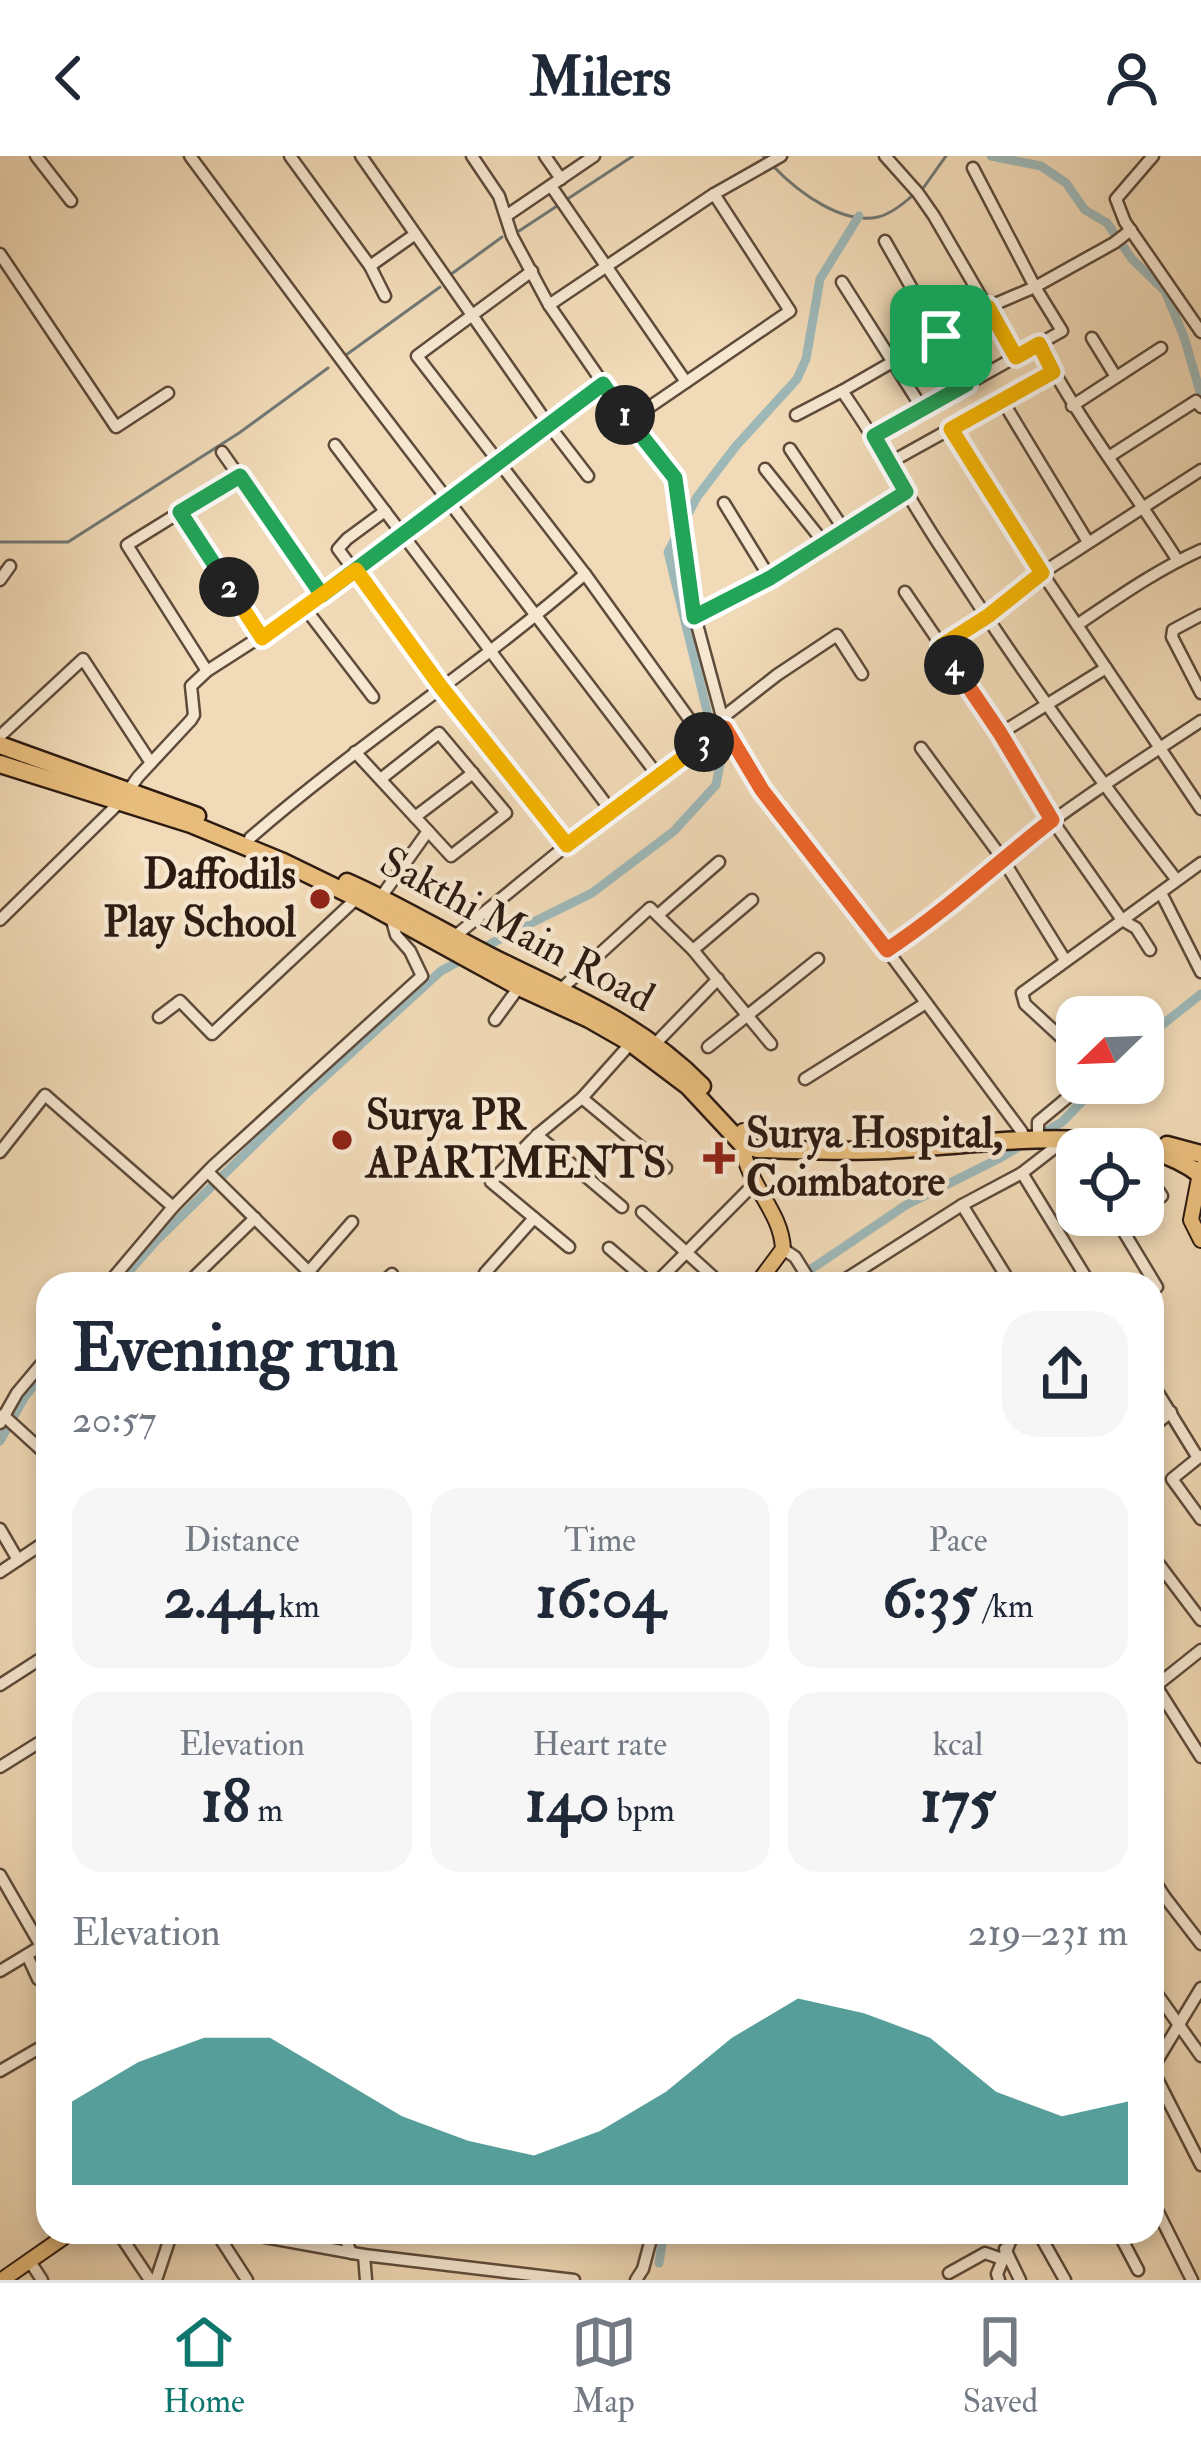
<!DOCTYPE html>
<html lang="en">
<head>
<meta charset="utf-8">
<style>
	body { margin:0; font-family:"IM FELL Double Pica",serif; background:#f6f6f7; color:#1f2937; height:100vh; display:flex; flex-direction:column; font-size:45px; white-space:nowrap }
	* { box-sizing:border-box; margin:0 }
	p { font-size:39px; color:#747a83 }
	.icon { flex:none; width:66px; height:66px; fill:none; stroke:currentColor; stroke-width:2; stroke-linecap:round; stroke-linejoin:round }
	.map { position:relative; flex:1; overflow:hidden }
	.panel { position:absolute; left:36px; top:1116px; width:1128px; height:972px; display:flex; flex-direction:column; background:#fff; border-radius:36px; box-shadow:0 6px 18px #0003 }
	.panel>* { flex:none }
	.needle { width:78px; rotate:247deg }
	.fabs { position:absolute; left:1056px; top:840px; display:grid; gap:24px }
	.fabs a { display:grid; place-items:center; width:108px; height:108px; border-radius:24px; background:#fff; box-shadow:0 6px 18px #0003; font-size:60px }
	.pin { position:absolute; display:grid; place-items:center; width:102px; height:102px; color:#fff; margin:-51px; border-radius:24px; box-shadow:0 6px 18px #0006 }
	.km { position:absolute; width:60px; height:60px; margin:-30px; border-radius:50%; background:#222; color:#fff; font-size:33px; line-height:60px; text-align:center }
	.round { display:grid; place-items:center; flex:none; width:126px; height:126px; border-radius:36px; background:#f6f6f7 }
	.summary { display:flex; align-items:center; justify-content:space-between; height:204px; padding:0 36px }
	h1 { font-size:66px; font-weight:800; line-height:90px }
	.metrics { display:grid; grid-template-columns:repeat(3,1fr); gap:18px; height:204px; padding:12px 36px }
	.metrics div { display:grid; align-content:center; border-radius:30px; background:#f6f6f7; text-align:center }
	.metrics b { font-size:60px; font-weight:800 }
	.metrics small { font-size:33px; font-weight:400 }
	.metrics p { font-size:33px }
	.chart { height:336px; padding:24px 36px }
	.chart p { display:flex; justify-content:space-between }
	.chart svg { width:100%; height:216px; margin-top:12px; fill:#0f766e; opacity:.7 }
	header { display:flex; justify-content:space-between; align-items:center; height:156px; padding:0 36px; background:#fff; font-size:54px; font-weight:800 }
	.tabs { display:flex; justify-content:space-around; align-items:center; height:168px; border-top:3px solid #e0e1e3; background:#fff; font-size:33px; color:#747a83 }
	.tabs a { display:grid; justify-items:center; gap:6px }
	.tabs .on { color:#0f766e }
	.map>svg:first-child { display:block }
</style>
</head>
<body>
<header><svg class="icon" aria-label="back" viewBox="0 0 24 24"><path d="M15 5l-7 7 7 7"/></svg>Milers<svg class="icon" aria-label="person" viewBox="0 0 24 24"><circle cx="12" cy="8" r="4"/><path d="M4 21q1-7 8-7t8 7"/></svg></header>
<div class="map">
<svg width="1201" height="2124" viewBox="0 0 1201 2124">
	<rect width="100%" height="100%" fill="#f1dab7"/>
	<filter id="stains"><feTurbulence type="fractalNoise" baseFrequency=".00167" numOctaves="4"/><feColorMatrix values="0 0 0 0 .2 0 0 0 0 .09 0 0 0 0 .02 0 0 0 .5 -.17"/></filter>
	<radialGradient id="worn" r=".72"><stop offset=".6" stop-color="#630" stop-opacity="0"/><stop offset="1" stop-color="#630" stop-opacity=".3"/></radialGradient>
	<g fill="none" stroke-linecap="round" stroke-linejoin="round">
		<!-- stream -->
		<g stroke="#717976" stroke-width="3">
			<polyline points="763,0 764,1"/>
			<path d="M774 11C798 36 842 69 878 61 891 58 903 48 912 40"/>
			<polyline points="924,31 946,0"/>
			<polyline points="569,42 633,0"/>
			<polyline points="519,75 557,50"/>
			<polyline points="450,119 502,81"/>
			<polyline points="346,199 440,131"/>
			<polyline points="0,386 68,386 239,277 328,212"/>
		</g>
		<!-- canal -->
		<g stroke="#9eb8b8" stroke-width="9">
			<polyline points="991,0 1041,10 1066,27 1085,54 1107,67 1132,103 1165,135 1184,181 1201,239"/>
			<polyline points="1143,884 1201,838"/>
			<polyline points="118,1128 155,1086 305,939 441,815 509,778 592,737 674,675 716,629 720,608 668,396 697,341 736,290 797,223 806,203 820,123 859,60"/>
			<polyline points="789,1128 906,1049 998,1003 1062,966 1100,927"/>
			<polyline points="0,1285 24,1242 48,1211"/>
			<polyline points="659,2107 664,2076"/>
		</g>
		<!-- minor casing -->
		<g stroke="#5e4b3b" stroke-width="15">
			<g id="minor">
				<polyline points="36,0 71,45"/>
				<polyline points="190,0 363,233 659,621"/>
				<polyline points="290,0 370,110 414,79"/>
				<polyline points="361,0 548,268 588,320"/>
				<polyline points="472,0 499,40 512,80 549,149 629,265 675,322 695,461 725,572 762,634 887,794 1022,976"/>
				<polyline points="545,0 561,23"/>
				<polyline points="885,0 918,37 934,60 1016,201"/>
				<polyline points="1153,0 1116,43 1125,66 1201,176"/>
				<path d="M973 12 1035 131 1062 175 1039 188C1078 264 1132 332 1178 405"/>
				<polyline points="551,30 686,226"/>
				<polyline points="714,38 781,0"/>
				<polyline points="506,60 594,0"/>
				<path d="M1131 74 1114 87 1035 131 988 151 842 235C876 283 904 334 936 384 1011 500 1091 614 1176 723"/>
				<polyline points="885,85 966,228"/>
				<polyline points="0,98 116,271 168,237"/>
				<polyline points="370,110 385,140"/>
				<polyline points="532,115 417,200 585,418 705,585"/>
				<polyline points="842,126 922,252"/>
				<polyline points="549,149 714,38 790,155 629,265"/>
				<polyline points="1092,182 1116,221"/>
				<polyline points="1002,244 1088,386"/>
				<polyline points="1072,250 1161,192"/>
				<polyline points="796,259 842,235"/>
				<polyline points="874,280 1039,188"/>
				<polyline points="335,289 612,656"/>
				<polyline points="790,293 845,375"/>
				<polyline points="222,296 323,439"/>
				<polyline points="1110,300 1196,245 1201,251"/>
				<polyline points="889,307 1053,216"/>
				<polyline points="765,313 825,388"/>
				<polyline points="1201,314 1042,417 1201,653"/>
				<polyline points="724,347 770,422"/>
				<polyline points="180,355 263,482"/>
				<polyline points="385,355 347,383 338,393 441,531 567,689"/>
				<polyline points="0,424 10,410"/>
				<polyline points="905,436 1001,577 1052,664 1122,764 1136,772 1150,794"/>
				<polyline points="305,452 373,541"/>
				<polyline points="1201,459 1173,474 1172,481 1201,537"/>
				<polyline points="695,461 770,422 906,336"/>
				<path d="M1077 469C1117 442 1158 413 1201 394"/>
				<polyline points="941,490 988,460 1042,417 951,273"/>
				<polyline points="207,515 127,389 240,319"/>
				<polyline points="722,562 777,519 837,479 862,518"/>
				<polyline points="1001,577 1106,512"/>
				<polyline points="0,580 83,503 151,607"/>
				<polyline points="921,592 1002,702 1065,804"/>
				<polyline points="355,596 428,675 381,741"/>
				<polyline points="382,622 439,577 506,657 451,700 428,675"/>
				<polyline points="415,661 473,617"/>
				<path d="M250 682C358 588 478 511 585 418"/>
				<polyline points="1161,737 1201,816"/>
				<polyline points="658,759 719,706"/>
				<polyline points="0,764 121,645 138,621 191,564 194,559 191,530 207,515 305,452 603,228"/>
				<polyline points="454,781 567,689 725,572"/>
				<polyline points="693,794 752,744"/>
				<path d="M887 794C934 763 973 724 1018 691 1077 645 1139 606 1201 565"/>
				<polyline points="559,835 650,752 693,794 771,888"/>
				<polyline points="159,861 180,845 212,878 357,742"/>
				<polyline points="495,864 519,831"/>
				<polyline points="655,888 718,823"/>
				<polyline points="708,891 818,803"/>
				<polyline points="1077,896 1025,848 1022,837 1201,707"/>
				<polyline points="805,923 926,847"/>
				<polyline points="582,942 666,1012"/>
				<polyline points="1038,976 1038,966 1085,927"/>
				<polyline points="537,979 622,1051"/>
				<polyline points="0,996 45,939 173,1051"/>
				<polyline points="1143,1011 1162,1040 1143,1053"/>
				<polyline points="208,1016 321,1128"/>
				<polyline points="1022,1017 1062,986"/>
				<polyline points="962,1049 1011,1128"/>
				<polyline points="642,1056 721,1128"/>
				<polyline points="1133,1059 1119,1068 1157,1131"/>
				<polyline points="569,1091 491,1026 537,979 582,942 631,887"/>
				<polyline points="609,1092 651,1128"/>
				<polyline points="783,1093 795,1101 812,1128"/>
				<polyline points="485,1117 534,1062"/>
				<polyline points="108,1128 173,1051 213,1010 422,820 410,795 396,779 391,761"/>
				<polyline points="187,1128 255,1062"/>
				<polyline points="298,1128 352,1066"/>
				<polyline points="381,1128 392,1118"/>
				<polyline points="655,1128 754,1028"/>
				<polyline points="838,1128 962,1049 1022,1017 1090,1128"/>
				<polyline points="1152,1227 1198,1302 1201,1300"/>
				<polyline points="3,1259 48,1300"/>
				<polyline points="0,1267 17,1237 48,1200"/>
				<polyline points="1152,1271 1171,1256"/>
				<polyline points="1198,1302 1172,1323 1201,1363"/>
				<polyline points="0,1373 18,1404"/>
				<polyline points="1152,1399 1201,1464"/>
				<polyline points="0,1416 48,1384"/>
				<polyline points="0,1529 48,1498"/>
				<polyline points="1156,1530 1201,1601"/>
				<polyline points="1152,1533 1201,1494"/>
				<polyline points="0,1611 48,1581"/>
				<polyline points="0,1719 41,1790"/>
				<polyline points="1152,1721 1164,1740"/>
				<polyline points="1152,1749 1164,1740 1201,1788"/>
				<polyline points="27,1799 38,1823 40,1824 48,1820"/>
				<polyline points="0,1815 48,1786"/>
				<polyline points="1152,1831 1201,1900"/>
				<polyline points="1152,1913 1201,2009"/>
				<polyline points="1152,1913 1201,1832"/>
				<polyline points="0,1915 48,1887"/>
				<polyline points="1152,2044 1192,2124"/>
				<polyline points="118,2076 150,2124"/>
				<polyline points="216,2076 247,2124"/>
				<polyline points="236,2076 364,2099 574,2124"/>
				<polyline points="343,2076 351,2097"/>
				<polyline points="1038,2076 1065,2124"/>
				<polyline points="1118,2076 1138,2114"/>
				<polyline points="1005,2093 1020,2124"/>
				<polyline points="364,2099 366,2124"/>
				<polyline points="29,2104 42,2124"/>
				<polyline points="949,2117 985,2097 1002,2103"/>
				<polyline points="156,2124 172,2076"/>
				<polyline points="636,2124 643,2113 651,2083"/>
				<polyline points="999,2124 997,2118 1014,2076"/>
			</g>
		</g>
		<!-- major casing -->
		<g stroke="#2d1b12" stroke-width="18">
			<g id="major">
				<path d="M743 975C738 1024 781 1049 783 1093L757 1128"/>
				<polyline points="1201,1012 1191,1064 1201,1084"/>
				<polyline points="2,2124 71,2076"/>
			</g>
		</g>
		<!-- highway casing -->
		<g stroke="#2d1b12" stroke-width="21">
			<g id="highway">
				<polyline points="0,589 197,660"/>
				<path d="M0 608 191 668 283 706 357 742 519 831 589 863 631 887 688 930 742 988 758 993C800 994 844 996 886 994 976 990 1128 961 1201 1019"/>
				<path d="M347 726C395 747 441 775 488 799 567 839 638 865 702 930"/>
				<polyline points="1167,989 1201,998"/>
			</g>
		</g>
		<!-- minor -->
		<use href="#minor" stroke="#f6e7d0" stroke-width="10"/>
		<!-- major -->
		<use href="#major" stroke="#e8bd7c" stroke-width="14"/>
		<!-- highway -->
		<use href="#highway" stroke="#e8bd7c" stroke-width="16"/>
	</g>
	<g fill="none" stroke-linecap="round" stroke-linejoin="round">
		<!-- split-1 casing -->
		<g stroke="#fff" stroke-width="24">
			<polyline id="split-1" points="625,259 675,322 694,461 770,422 906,336 874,280 967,228 941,180"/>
		</g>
		<!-- split-2 casing -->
		<g stroke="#fff" stroke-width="24">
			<polyline id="split-2" points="229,431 180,356 240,320 322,439 603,228 625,259"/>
		</g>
		<!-- split-3 casing -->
		<g stroke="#fff" stroke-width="24">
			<polyline id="split-3" points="229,431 262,482 356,414 441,531 567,689 704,586"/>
		</g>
		<!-- split-4 casing -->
		<g stroke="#fff" stroke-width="24">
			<path id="split-4" d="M704 586 725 572 762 634 887 794C946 755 997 707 1052 664L1000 577 954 509"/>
		</g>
		<!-- split-5 casing -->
		<g stroke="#fff" stroke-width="24">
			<polyline id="split-5" points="941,180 988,151 1016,201 1039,188 1053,216 951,273 1042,417 988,460 941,490 954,509"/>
		</g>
		<!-- split-1 -->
		<use href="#split-1" stroke="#22a559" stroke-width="15"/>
		<!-- split-2 -->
		<use href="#split-2" stroke="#22a559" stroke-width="15"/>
		<!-- split-3 -->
		<use href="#split-3" stroke="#f5b400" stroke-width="15"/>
		<!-- split-4 -->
		<use href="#split-4" stroke="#f0652b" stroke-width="15"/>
		<!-- split-5 -->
		<use href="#split-5" stroke="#f5b400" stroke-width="15"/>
	</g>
	<!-- markers -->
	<g fill="#8f2418" stroke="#f6e7d0" stroke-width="4.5">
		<circle cx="320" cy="743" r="12"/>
		<circle cx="342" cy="984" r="12"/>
		<path d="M713 984h12v12h12v12h-12v12h-12v-12h-12v-12h12z"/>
	</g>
	<g text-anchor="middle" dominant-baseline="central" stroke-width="9" stroke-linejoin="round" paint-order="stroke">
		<!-- poi labels -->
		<g font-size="42" font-weight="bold" fill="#2d1b12" stroke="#f6e7d0" text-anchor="start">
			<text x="296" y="719" text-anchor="end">Daffodils<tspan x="296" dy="48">Play School</tspan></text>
			<text x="366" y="960">Surya PR<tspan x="366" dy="48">APARTMENTS</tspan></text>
			<text x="746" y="978">Surya Hospital,<tspan x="746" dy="48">Coimbatore</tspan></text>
		</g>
		<!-- street labels -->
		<g font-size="42" fill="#2d1b12" stroke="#f6e7d0">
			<text transform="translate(517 774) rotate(28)">Sakthi Main Road</text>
		</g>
	</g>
	<rect width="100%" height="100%" filter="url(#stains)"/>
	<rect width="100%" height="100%" fill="url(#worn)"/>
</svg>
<div class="fabs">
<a><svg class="needle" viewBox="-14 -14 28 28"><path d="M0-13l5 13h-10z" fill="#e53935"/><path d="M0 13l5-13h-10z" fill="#747a83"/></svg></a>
<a><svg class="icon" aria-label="locate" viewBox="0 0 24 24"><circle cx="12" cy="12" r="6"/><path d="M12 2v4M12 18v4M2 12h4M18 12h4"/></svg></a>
</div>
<div class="pin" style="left:941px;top:180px;background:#1e9e55"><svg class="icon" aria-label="arrive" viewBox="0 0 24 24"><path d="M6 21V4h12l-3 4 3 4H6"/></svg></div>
<b class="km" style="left:625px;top:259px">1</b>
<b class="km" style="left:229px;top:431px">2</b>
<b class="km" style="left:704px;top:586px">3</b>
<b class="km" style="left:954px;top:509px">4</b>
<section class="panel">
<div class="summary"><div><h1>Evening run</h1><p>20:57</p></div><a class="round"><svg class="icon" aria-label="share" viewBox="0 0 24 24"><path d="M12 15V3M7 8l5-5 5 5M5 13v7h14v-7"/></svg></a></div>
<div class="metrics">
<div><p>Distance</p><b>2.44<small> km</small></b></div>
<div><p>Time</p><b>16:04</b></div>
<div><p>Pace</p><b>6:35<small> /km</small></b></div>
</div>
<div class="metrics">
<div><p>Elevation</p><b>18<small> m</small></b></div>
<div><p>Heart rate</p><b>140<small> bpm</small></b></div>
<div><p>kcal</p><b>175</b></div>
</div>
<div class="chart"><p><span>Elevation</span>219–231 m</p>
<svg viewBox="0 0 160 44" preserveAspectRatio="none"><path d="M0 44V27L10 19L20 14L30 14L40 22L50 30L60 35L70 38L80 33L90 25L100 14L110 6L120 9L130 14L140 25L150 30L160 27V44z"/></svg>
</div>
</section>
</div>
<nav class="tabs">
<a class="on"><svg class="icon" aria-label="home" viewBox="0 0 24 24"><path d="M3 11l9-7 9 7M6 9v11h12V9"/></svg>Home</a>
<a><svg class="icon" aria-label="map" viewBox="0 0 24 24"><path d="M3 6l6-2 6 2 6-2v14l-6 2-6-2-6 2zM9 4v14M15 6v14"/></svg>Map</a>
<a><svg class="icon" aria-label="saved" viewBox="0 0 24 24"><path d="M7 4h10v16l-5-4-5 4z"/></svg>Saved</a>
</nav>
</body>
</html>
